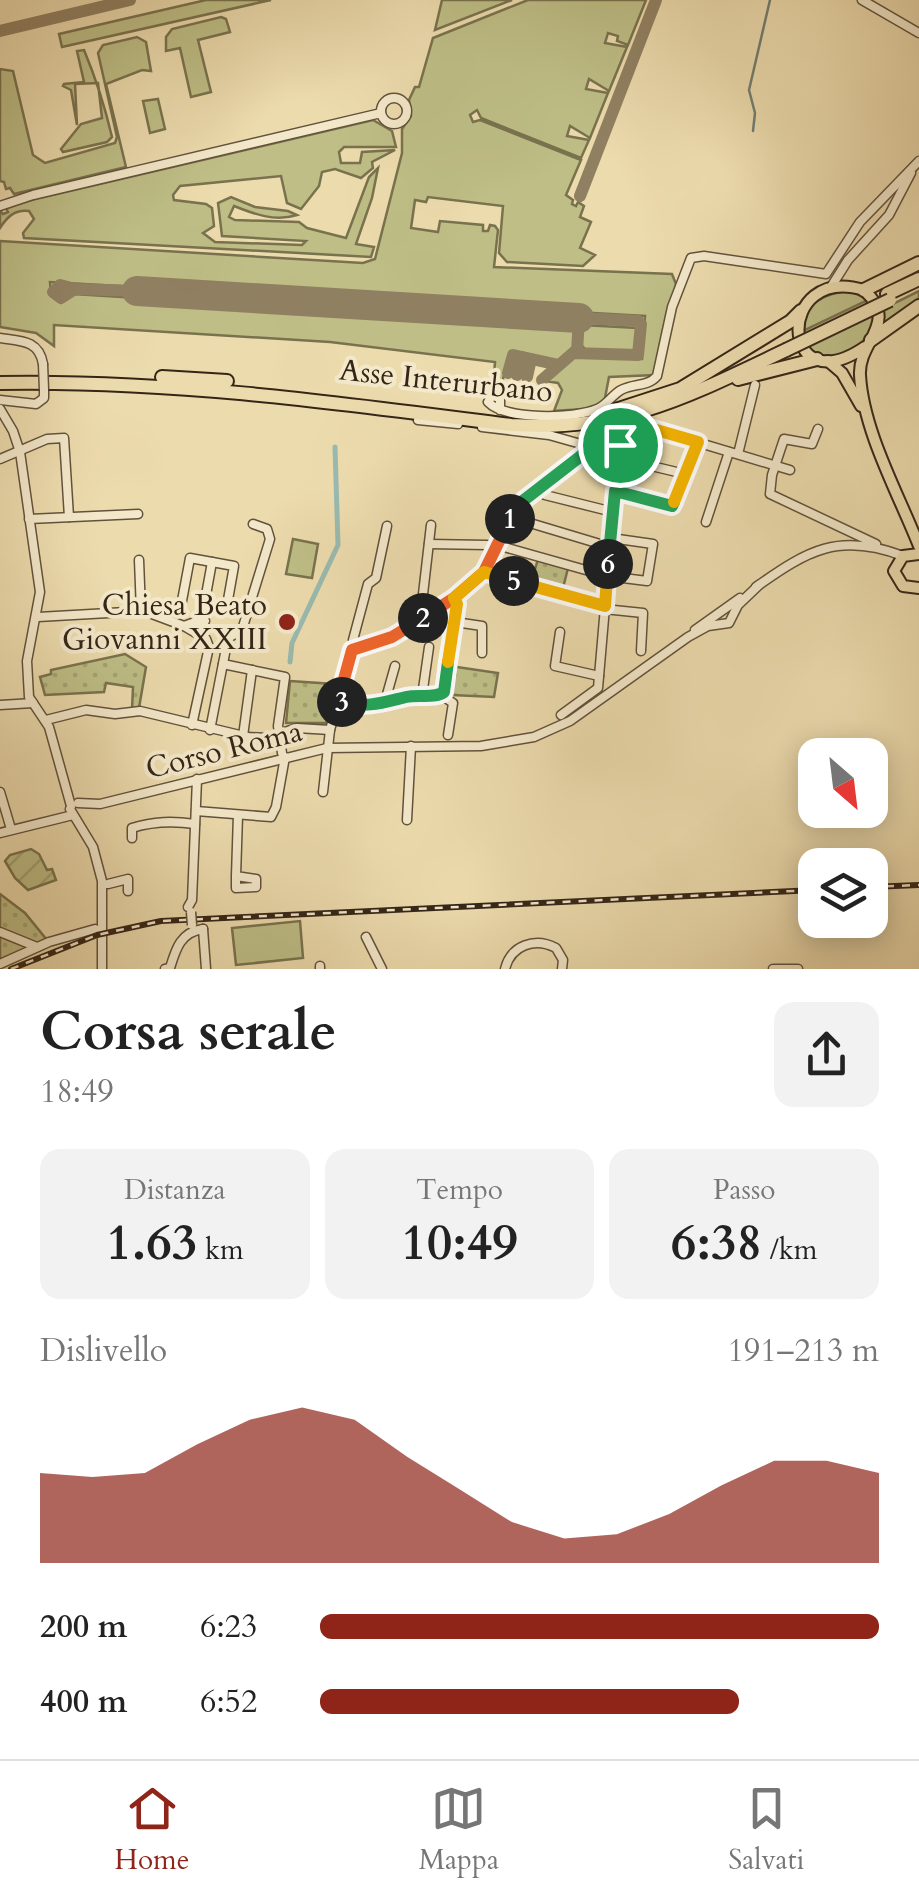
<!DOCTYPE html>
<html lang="it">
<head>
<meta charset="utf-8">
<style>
	body { margin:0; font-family:Cardo,serif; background:#f2f2f2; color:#222; height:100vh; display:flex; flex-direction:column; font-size:38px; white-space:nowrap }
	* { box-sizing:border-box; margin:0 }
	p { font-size:32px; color:#767676 }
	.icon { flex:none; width:55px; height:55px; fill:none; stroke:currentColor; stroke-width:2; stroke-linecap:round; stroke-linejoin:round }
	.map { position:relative; height:969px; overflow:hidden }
	.side { display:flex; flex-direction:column; background:#fff; flex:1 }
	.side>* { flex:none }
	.needle { width:65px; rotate:152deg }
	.fabs { position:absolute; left:798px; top:738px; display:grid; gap:20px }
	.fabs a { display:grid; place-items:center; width:90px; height:90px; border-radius:20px; background:#fff; box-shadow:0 5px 25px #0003; font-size:50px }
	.pin { position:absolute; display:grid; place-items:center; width:85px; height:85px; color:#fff; margin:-42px; border:5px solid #fff; border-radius:50%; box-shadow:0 2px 10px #0007 }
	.km { position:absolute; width:50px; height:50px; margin:-25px; border-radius:50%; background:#222; color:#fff; font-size:28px; line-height:50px; text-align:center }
	.round { display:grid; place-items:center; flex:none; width:105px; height:105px; border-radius:20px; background:#f2f2f2 }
	.headline { display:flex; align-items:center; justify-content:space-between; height:170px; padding:0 40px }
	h1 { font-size:55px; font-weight:600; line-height:75px }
	.figures { display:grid; grid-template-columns:repeat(3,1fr); gap:15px; height:170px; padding:10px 40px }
	.figures div { display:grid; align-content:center; border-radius:20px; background:#f2f2f2; text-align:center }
	.figures b { font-size:50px; font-weight:600 }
	.figures small { font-size:28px; font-weight:400 }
	.figures p { font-size:28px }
	.chart { height:280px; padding:20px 40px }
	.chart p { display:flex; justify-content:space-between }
	.chart svg { width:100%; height:180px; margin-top:10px; fill:#8f2418; opacity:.7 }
	ul { padding:0 40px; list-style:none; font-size:32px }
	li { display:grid; grid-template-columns:160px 120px 1fr; align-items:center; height:75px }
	li i { height:25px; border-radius:12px; background:#8f2418 }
	.tab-bar { display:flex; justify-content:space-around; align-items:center; height:140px; border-top:2px solid #e0e0e0; background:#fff; font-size:28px; color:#767676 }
	.tab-bar a { display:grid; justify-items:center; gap:5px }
	.tab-bar .current { color:#8f2418 }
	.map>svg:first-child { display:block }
</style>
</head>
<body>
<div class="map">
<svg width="919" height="969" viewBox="0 0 919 969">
	<defs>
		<pattern id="park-dots" width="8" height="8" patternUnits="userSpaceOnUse" patternTransform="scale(2.5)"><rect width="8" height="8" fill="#bebe86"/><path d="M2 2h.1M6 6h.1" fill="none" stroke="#a4a373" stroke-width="1.8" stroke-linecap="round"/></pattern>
		<pattern id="garden-furrows" width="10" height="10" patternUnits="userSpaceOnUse" patternTransform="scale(2.5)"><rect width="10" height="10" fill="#bebe86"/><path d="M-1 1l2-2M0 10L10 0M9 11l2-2" fill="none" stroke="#a4a373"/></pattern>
	</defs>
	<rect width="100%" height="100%" fill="#ecdbad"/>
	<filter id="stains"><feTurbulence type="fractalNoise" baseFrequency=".002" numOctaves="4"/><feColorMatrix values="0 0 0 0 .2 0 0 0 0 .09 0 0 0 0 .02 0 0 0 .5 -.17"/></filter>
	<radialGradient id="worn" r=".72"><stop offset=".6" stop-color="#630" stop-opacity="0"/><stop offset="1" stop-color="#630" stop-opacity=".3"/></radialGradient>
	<!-- grass -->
	<g fill="#bebe86" stroke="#79724e" stroke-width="2.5">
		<polygon points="206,0 271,0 62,47 59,34"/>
		<polygon points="442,0 512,0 435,30"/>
		<path d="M528 0H646L628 45 617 41 618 36 608 33 605 43 627 47 609 91 589 79 586 89 608 93 590 138 570 126 567 136 589 140 581 158 481 118 477 110 470 115 473 122 480 120 581 160 566 195 573 200 572 204 576 206 578 202 584 206 580 217 591 222 580 248 595 255 583 266 507 262 499 253 503 206 428 197 426 202 415 200 411 228 438 232 440 221 483 225V231H488L490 225 495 226 498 230 494 267 672 274 676 284 655 375 609 377 604 403C585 411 572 409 554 411L562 390 558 383 545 381 575 355 642 359 645 316 50 282 51 296 61 303 73 294 575 325 573 347 558 362 510 352 500 391 493 390 495 362 330 342 54 325V346L36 333 0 327V241L363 263 375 259 402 153V129L411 116 409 100 415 87H419L433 38Z"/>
		<polygon points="221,17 226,19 230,32 198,40 211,92 191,97 180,48 166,51 166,37 172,29"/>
		<polygon points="137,37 146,42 151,71 142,70 106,84 126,167 14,194 10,188 6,189 4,182 0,181 0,69 13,71 33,155 45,163 115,143 117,137 98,53 103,45"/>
		<path d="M84 50C97 81 104 103 112 137L107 142 63 152 61 149 81 124 102 118 98 83 75 84 77 125 71 90 63 86 64 84 84 82 77 51Z"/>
		<polygon points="158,99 165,129 150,133 143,101"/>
		<path d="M373 120 392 131 396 147H344L339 152 341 163H360L362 152 395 150 372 162 373 168 361 178 335 169 322 172 319 186 301 209 287 203 281 176 180 186 173 195 174 200 206 204 212 208 214 226 203 233 215 242 302 245 306 241 222 236 218 203 231 197 255 207 288 211 297 215C275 222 254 214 234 206L229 217 235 220 299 222 307 228 346 238 369 177 378 168 372 198 356 244 374 247 371 257 24 238 23 233 34 219 29 211C15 209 7 217 0 228V211L3 214 8 212 6 208 27 201Z"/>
		<path d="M851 291 868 300 801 332C801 304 826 292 851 291Z"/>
		<polygon points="919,291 919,304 882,329 883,309"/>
		<path d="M876 313C873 345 832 373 806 346Z"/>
		<polygon points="582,325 638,328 637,350 632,353 586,350 580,344"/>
		<polygon points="293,539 318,544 312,578 286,574"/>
		<polygon points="300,921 303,958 236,965 232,928"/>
	</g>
	<!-- park -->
	<g fill="url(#park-dots)" stroke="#79724e" stroke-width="2.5">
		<polygon points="538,559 568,568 562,592 531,583"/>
		<polygon points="125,654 146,667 139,708 132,710 133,687 106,683 104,692 45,695 40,677 51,674 51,670"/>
		<polygon points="450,666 498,673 494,697 452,695 447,688"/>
		<polygon points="290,681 334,684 326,723 286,723"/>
		<polygon points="0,894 25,913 47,940 0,961"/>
	</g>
	<!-- garden -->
	<polygon fill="url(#garden-furrows)" stroke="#79724e" stroke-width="2.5" points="31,849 39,854 47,870 52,869 56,880 28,890 15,878 5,861 10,855"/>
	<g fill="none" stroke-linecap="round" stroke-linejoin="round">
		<!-- stream -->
		<polyline stroke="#717e72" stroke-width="2.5" points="753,131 755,113 749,90 770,0"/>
		<!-- canal -->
		<polyline stroke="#99baaf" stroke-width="5" points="290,662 292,643 338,545 335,447"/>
		<!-- taxiway -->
		<g stroke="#908062" stroke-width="12">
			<polyline points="0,31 130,0"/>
			<polyline points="580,196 656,0"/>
			<polyline points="75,289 61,298 53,292 60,285 75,289 137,291"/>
			<polyline points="508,373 513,355 559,365"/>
			<polyline points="517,375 522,357"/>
			<polyline points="527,377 531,359"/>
			<polyline points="542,380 573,353 638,355 641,324 638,321 579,318 577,352"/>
		</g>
		<!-- runway -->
		<polyline stroke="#908062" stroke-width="30" points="137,291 579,318"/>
		<!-- minor casing -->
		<g stroke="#62523c" stroke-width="11">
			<g id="minor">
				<polyline points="862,0 919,33"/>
				<circle cx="394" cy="111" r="13"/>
				<polyline points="0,206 33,195 381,113"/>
				<polyline points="831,287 848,260 889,215 911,173"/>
				<path d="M0 338C21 341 39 340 43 364"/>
				<polyline points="0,400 36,404 44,398 44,390"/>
				<polyline points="0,409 13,431 20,452 40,592 27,661 29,697 49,727 71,806"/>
				<path d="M500 410V399L493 395 488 402C505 420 574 419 597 409 607 405 612 395 621 390 634 383 648 387 657 376L672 307 691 258 704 256 826 274 860 222 919 161"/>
				<polyline points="418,420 458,424"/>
				<polyline points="482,427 549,435 581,444 586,452"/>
				<polyline points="818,429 812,444 784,439 772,475 770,494 876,544"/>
				<polyline points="738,454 755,385"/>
				<polyline points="618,458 685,474"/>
				<polyline points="0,459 47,439 64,438 69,517"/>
				<polyline points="539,490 545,495 613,512"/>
				<polyline points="615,491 672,506 698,442"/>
				<polyline points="510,517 610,547"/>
				<polyline points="29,519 138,514"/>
				<polyline points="706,522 729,452"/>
				<polyline points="429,544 487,545 496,548"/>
				<polyline points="497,545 607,576 647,581 653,544 611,538"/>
				<polyline points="139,560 141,611"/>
				<polyline points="484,572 605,606"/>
				<path d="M756 587C808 550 839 532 903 556"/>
				<polyline points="181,606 190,558 234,566 226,611"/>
				<polyline points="604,609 643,613 641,651"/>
				<polyline points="38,617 144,611 184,626 206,639 209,647 192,725"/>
				<polyline points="202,617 212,562"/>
				<polyline points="420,620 431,525"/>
				<polyline points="455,622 482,626 482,653"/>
				<polyline points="184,626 195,622 202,626 205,621 199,617 195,622"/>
				<polyline points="695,630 740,598"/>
				<polyline points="560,632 555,666 599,676"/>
				<polyline points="355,648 353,640 368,584 376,578 387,526"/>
				<polyline points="223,664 285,677 278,726 282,753"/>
				<polyline points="444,692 457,604 454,598"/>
				<polyline points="422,696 429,647"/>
				<polyline points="447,699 453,703 448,735"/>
				<path d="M338 701C379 711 399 695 438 696"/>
				<polyline points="0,705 33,703"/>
				<polyline points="384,705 395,666"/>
				<polyline points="561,715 598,688 619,445"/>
				<polyline points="46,720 86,710 115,714 140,711 248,737 266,738 297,728 330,730"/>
				<polyline points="210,730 228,638 242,630 270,539 267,529 253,524"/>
				<polyline points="243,736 252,670"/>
				<polyline points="0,792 11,829"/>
				<polyline points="323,792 330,730 352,650 392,637 454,598 484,572 510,517 524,500 586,452 619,445 627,435 643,426 790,470"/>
				<polyline points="78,803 100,804 327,748 481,746 534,737 570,721 688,637 708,626 729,623 738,605 759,585"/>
				<polyline points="70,809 93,847 102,881 102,969"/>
				<polyline points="196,811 271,817 276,807 285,757"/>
				<polyline points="407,820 411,746"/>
				<polyline points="0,833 73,815"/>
				<path d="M132 838V828C154 821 173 821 195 824"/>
				<polyline points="236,876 236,888 256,887 256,879 236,876 238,815"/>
				<polyline points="108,884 128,879 128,891"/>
				<polyline points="188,907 192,900 197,779"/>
				<polyline points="203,929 206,969"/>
				<polyline points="0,932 37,947"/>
				<polyline points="366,937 382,969"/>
				<polyline points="0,964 49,942 95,929"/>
				<polyline points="320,966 320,969"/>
				<path d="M165 969 170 968C176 948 181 932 203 929"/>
				<path d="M505 969C511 945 535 937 556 948L563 960 562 969"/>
				<polyline points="773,969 798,969"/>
			</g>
		</g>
		<!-- major casing -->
		<g stroke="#342517" stroke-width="14">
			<g id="major">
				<path d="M865 347C778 406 775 263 864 290 900 323 858 341 860 375 863 431 899 495 919 546"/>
				<polyline points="828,361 842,373 861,406"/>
				<polyline points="919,554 903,556 894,571 903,586 919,588"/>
			</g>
		</g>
		<!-- highway casing -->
		<g stroke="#342517" stroke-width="16">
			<g id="highway">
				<polyline points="864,290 919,263"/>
				<polyline points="887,294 919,279"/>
				<polyline points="871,340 919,306"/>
				<polyline points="162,377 227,381"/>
				<polyline points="738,379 817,359"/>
				<path d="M0 383C173 380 340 403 511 425 623 432 689 396 786 350"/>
				<polyline points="603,414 680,389 791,321 801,311"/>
			</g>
		</g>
		<!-- minor -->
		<use href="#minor" stroke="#f3e8ca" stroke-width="8"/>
		<!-- major -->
		<use href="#major" stroke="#ecdbad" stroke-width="10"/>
		<!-- highway -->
		<use href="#highway" stroke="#ecdbad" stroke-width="12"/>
		<!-- rail casing -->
		<g stroke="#342517" stroke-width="6">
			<g id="rail">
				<polyline points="870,887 919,885"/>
				<polyline points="11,969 97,935 161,921 815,890"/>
			</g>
		</g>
		<!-- rail -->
		<use href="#rail" stroke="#f3e8ca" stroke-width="2.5" stroke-dasharray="8" stroke-linecap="butt"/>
		<!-- minor-bridge casing -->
		<g stroke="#62523c" stroke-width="11" stroke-linecap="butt">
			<g id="minor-bridge">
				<polyline points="43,364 44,390"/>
				<polyline points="191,912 192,925"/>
			</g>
		</g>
		<!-- highway-bridge casing -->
		<g stroke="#342517" stroke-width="16" stroke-linecap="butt">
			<polyline id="highway-bridge" points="786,350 890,300"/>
		</g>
		<!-- minor-bridge -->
		<use href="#minor-bridge" stroke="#f3e8ca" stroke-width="8"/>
		<!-- highway-bridge -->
		<use href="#highway-bridge" stroke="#ecdbad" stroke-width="12"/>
	</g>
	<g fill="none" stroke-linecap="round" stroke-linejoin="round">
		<!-- split-1 casing -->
		<g stroke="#fff" stroke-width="20">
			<polyline id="split-1" points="510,519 524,500 586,452 620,445"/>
		</g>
		<!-- split-2 casing -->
		<g stroke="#fff" stroke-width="20">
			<polyline id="split-2" points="423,618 454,598 484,572 510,519"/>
		</g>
		<!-- split-3 casing -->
		<g stroke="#fff" stroke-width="20">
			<polyline id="split-3" points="342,702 338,701 352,650 392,637 423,618"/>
		</g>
		<!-- split-4 casing -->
		<g stroke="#fff" stroke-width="20">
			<path id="split-4" d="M342 702C368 708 381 703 406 697 419 694 434 699 444 692L448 662"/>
		</g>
		<!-- split-5 casing -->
		<g stroke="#fff" stroke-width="20">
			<polyline id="split-5" points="448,662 457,604 454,598 484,572 514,581"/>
		</g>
		<!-- split-6 casing -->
		<g stroke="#fff" stroke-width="20">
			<polyline id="split-6" points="514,581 605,606 608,564"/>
		</g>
		<!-- split-7 casing -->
		<g stroke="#fff" stroke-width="20">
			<polyline id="split-7" points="608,564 615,491 672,506 674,502"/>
		</g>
		<!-- split-8 casing -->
		<g stroke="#fff" stroke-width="20">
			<polyline id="split-8" points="620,445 634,429 643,426 698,442 674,502"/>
		</g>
		<!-- split-1 -->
		<use href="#split-1" stroke="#22a559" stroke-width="12"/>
		<!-- split-2 -->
		<use href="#split-2" stroke="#f0652b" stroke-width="12"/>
		<!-- split-3 -->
		<use href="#split-3" stroke="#f0652b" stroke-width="12"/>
		<!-- split-4 -->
		<use href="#split-4" stroke="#22a559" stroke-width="12"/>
		<!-- split-5 -->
		<use href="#split-5" stroke="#f5b400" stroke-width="12"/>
		<!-- split-6 -->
		<use href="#split-6" stroke="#f5b400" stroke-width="12"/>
		<!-- split-7 -->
		<use href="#split-7" stroke="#22a559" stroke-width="12"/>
		<!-- split-8 -->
		<use href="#split-8" stroke="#f5b400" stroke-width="12"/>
	</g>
	<!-- markers -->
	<circle fill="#8f2418" stroke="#f3e8ca" stroke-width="4" cx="287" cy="622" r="10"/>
	<g text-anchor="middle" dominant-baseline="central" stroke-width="8" stroke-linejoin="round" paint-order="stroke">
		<!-- street labels -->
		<g font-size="30" fill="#342517" stroke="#f3e8ca">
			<text transform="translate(446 381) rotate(6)">Asse Interurbano</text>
			<text transform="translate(224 750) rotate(-14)">Corso Roma</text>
		</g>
		<!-- poi labels -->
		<g font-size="30" fill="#342517" stroke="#f3e8ca" text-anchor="end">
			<text x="267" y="605">Chiesa Beato<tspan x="267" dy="34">Giovanni XXIII</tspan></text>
		</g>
	</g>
	<rect width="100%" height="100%" filter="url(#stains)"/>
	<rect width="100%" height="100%" fill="url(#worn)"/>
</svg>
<div class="fabs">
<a><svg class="needle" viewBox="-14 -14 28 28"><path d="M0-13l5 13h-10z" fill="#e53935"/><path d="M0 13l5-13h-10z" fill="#767676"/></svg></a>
<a><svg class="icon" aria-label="layers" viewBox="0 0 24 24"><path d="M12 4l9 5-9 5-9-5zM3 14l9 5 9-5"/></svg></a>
</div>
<div class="pin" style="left:620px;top:445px;background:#1e9e55"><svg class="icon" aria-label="arrive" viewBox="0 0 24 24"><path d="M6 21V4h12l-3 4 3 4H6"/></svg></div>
<b class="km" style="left:510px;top:519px">1</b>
<b class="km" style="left:423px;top:618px">2</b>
<b class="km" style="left:342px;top:702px">3</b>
<b class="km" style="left:514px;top:581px">5</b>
<b class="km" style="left:608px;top:564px">6</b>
</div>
<section class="side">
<div class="headline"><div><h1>Corsa serale</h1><p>18:49</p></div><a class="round"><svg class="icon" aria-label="share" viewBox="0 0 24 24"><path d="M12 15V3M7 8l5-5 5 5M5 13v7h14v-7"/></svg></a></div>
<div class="figures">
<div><p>Distanza</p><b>1.63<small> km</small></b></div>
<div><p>Tempo</p><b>10:49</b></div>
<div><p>Passo</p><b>6:38<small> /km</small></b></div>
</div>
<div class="chart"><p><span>Dislivello</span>191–213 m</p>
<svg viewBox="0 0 160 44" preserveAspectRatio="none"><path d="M0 44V22L10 23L20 22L30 15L40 9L50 6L60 9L70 18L80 26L90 34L100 38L110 37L120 32L130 25L140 19L150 19L160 22V44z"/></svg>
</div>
<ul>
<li><b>200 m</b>6:23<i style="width:100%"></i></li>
<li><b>400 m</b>6:52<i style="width:75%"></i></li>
</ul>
</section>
<nav class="tab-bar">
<a class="current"><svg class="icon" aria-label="home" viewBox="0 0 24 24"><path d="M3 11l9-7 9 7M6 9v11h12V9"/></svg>Home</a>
<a><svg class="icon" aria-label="map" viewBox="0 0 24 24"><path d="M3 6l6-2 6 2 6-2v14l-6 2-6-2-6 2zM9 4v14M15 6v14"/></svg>Mappa</a>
<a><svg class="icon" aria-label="saved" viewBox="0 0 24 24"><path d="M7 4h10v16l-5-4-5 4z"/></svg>Salvati</a>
</nav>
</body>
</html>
